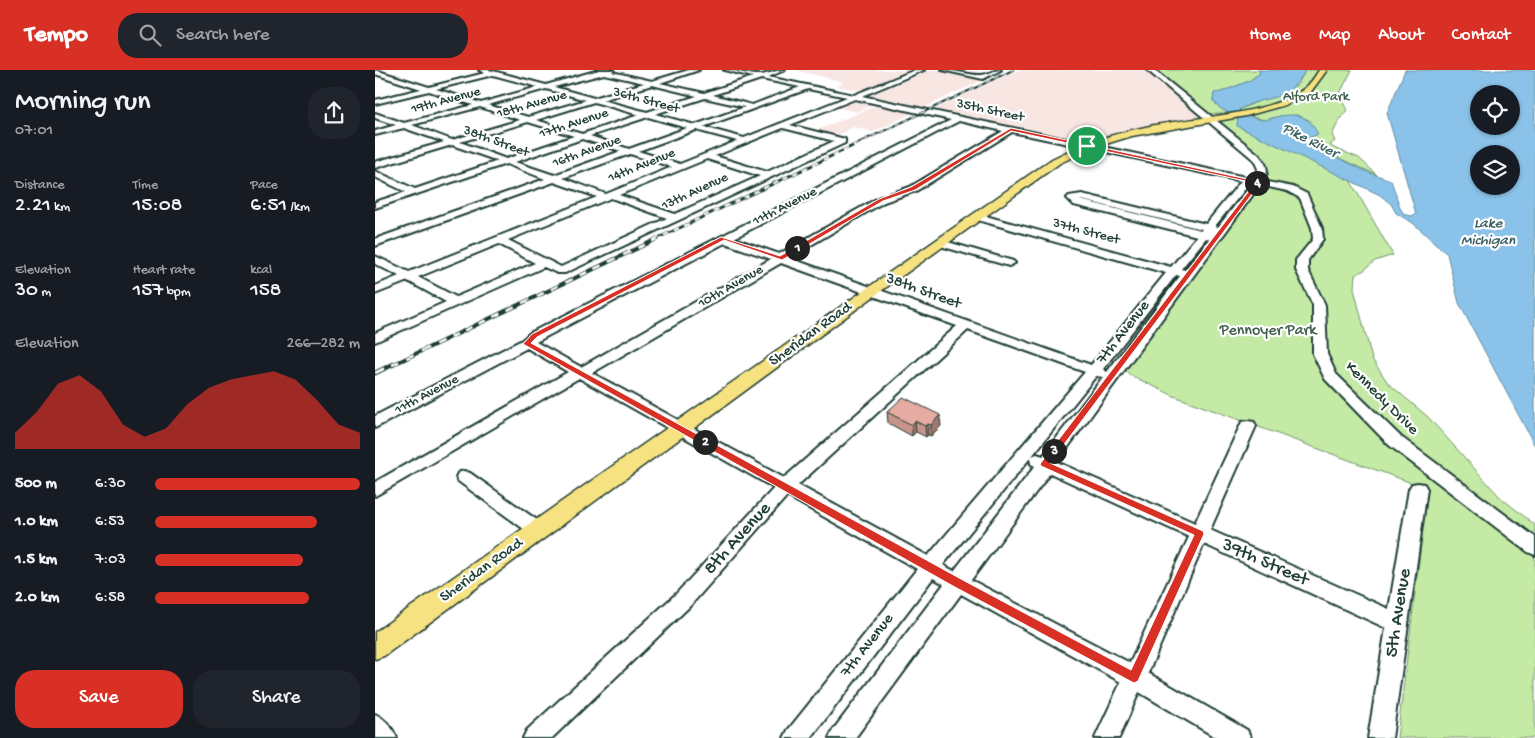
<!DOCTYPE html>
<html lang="en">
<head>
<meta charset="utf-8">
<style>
	body { margin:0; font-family:"Gochi Hand",sans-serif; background:#20242c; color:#f1f3f6; height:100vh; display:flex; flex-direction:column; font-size:19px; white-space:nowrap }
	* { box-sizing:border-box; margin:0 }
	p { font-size:16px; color:#9ea1a6 }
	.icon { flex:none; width:28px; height:28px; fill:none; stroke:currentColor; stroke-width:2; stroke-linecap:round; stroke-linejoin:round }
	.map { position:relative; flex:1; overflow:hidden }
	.drawer { display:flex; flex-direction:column; background:#171b24; width:375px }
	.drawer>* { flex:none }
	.fabs { position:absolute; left:1095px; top:15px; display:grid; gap:10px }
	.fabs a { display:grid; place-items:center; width:50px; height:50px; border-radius:50%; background:#171b24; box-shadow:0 1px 4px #0004; font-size:25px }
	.pin { position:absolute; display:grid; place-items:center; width:42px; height:42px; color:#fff; margin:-21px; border:2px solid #fff; border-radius:50%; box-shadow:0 1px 5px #0007 }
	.km { position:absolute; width:25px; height:25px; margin:-12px; border-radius:50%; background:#222; color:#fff; font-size:14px; line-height:25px; text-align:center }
	.round { display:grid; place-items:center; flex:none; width:52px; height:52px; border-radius:20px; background:#20242c }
	.overview { display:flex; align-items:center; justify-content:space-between; height:85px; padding:0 15px }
	h1 { font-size:28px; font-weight:600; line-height:38px }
	.figures { display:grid; grid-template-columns:repeat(3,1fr); gap:8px; height:85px; padding:5px 15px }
	.figures div { display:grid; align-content:center }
	.figures b { font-size:21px; font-weight:600 }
	.figures small { font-size:14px; font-weight:400 }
	.figures p { font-size:14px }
	.chart { height:140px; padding:10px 15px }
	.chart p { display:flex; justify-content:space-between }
	.chart svg { width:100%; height:90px; margin-top:5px; fill:#d93025; opacity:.7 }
	.primary-button { display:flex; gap:10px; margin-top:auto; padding:10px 15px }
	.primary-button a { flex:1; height:58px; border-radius:20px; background:#d93025; color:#fff; font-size:20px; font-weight:600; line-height:58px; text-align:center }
	.primary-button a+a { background:#20242c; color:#f1f3f6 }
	ul { padding:0 15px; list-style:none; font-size:16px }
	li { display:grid; grid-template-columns:80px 60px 1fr; align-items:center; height:38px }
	li i { height:12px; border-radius:6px; background:#d93025 }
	header { display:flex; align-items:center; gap:30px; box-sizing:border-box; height:70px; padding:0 25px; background:#d93025; color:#fff }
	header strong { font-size:24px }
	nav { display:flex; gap:28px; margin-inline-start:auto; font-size:18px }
	.search { width:350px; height:45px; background:#20242c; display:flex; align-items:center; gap:12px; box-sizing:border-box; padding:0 18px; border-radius:20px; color:#9ea1a6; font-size:19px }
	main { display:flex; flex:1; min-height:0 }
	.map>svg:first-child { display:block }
</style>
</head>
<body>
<header>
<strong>Tempo</strong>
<div class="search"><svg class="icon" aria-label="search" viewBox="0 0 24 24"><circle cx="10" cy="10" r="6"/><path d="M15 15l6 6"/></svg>Search here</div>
<nav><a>Home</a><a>Map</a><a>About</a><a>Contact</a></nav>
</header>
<main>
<section class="drawer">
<div class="overview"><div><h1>Morning run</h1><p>07:01</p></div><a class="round"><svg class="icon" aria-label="share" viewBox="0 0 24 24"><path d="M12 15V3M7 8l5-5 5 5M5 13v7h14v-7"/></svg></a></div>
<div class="figures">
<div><p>Distance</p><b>2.21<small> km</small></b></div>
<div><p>Time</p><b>15:08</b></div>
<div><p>Pace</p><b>6:51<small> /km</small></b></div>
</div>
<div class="figures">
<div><p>Elevation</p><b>30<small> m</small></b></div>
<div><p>Heart rate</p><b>157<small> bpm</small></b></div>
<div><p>kcal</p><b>158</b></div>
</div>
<div class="chart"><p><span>Elevation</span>266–282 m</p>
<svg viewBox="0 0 160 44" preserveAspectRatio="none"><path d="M0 44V36L10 26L20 12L30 8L40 16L50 32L60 38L70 34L80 22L90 14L100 10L110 8L120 6L130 10L140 20L150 32L160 36V44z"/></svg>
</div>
<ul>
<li><b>500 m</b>6:30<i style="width:100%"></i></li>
<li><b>1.0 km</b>6:53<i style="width:79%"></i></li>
<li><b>1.5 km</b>7:03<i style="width:72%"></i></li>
<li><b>2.0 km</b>6:58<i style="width:75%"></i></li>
</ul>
<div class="primary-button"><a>Save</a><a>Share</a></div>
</section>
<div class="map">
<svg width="1160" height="668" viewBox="0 0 1160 668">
	<rect width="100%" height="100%" fill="#fff"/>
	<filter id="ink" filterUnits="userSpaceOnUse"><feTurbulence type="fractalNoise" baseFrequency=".02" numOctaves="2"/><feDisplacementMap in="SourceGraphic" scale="10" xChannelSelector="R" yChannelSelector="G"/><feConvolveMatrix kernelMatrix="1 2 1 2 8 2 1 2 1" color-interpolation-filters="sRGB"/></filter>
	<g filter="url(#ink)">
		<!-- built -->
		<g fill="#f8e6e3">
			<polygon points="420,0 583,0 579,2 590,4 598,1 620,4 498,62 479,57 458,67 437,62 510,32 485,26 492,22 462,16 469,12"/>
			<polygon points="643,0 772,0 825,47 741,63 706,73 555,41"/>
			<polygon points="481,28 501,33 481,42 460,37"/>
		</g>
		<!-- green -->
		<g fill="#c4eaa5" stroke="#72946c">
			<polygon points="778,0 884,0 885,3 874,11 839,25 838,31 853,43 833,44"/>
			<polygon points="931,0 977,0 964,25 972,40 964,51 957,65 960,71 955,75 959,78 984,88 1002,105 926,71 936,51 922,45 905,46 890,50 877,47 863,40 922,15"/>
			<polygon points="858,47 863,50 863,56 975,110 1018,185 1000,191 988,201 980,205 979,219 997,289 1013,313 1053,347 1125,427 1160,455 1160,668 1022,668 1053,419 799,326 755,305 749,299 890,108 891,97 883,84 843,51"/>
		</g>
		<!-- water -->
		<path fill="#8ac2e9" stroke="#5f8da1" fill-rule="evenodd" d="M884 0H931C909 37 892 22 864 40 872 44 880 50 889 50 894 50 900 47 905 46 925 43 934 47 943 64L927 71 995 103 1016 110 1025 138 1029 144 1036 146 1041 144 1012 43 1030 0H1160V376L1084 233 1072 184 1038 153 1021 143 1016 134 1005 125 862 56 863 49 845 38 838 31 839 23 846 22 874 11 885 3ZM1104 24H1136V56H1104ZM1104 84H1136V116H1104Z"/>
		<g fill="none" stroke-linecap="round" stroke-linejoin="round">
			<!-- minor casing -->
			<g stroke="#1f3d34" stroke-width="4">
				<g id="minor">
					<path d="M0 0 54 17 110 3 104 0H114L171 15 224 0H239L237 2 277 11 314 0H324L285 13 329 23 378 7 349 0C361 0 376 6 386 5 394 4 401 0 410 0L393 7 479 25 540 0H549L487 26 880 109 883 99 879 90 772 0H779L883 84C890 92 896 100 888 111L918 117 932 124 947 158 948 169 933 190V200L950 235 952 284 961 304 1026 367 1160 467V485L1153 482 1014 375 950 309 938 284V235L921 200V190L938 169 937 158 925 128 912 121 885 115 682 392 820 453 865 356 867 352 873 351 879 352 881 356 835 460 1014 539 1034 419 1037 414 1043 413 1049 414 1052 419 1017 668H993L1011 558 829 474 773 603 872 660 876 668H842L764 622 744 668H720L746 612 586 524 480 668H454L458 660 569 514 558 508 436 668H409L413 660 542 499 412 426 315 536 177 668H148L152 660 301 524 399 418 204 308 0 426V412L193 302 152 278 0 358V346L147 270 155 263 576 50 480 29 415 55 470 69V73L190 203H182L169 197 0 272V263L71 232 33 211 0 224V216L24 206 0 194V186L34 202 222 127 179 112 0 176V169L170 109 131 94 0 138V132L31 122 0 107V101L40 119 123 91 77 75 0 98V92L69 72 29 58 0 65V61L21 55 0 48V43L29 53 98 35 54 21 0 34V30L46 19 0 4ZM229 4 269 13 219 28 179 17ZM118 5 163 17 106 33 61 19ZM386 9 425 17 377 35 338 25ZM277 15 322 26 272 42 227 30ZM171 19 211 30 153 47 113 35ZM433 19 472 27 369 68 328 57ZM330 28 370 37 320 55 280 44ZM219 32 264 45 207 64 161 50ZM105 37 145 50 77 70 37 55ZM273 47 312 58 254 79 215 66ZM584 51 628 61 535 117 503 128 404 184 359 168ZM153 52 199 66 131 89 85 72ZM408 58 459 71 392 102 340 86ZM321 60 362 71 305 94 263 81ZM637 62 866 111 831 154 707 124 694 126 692 128 699 135 822 166 796 197 607 145H599V149L791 203 716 295 414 188 509 132 541 121ZM207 69 246 81 179 105 140 92ZM255 84 297 97 231 124 188 108ZM332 89 385 106 300 144 244 125ZM875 113 877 114 843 157 840 156ZM236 128 292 148 186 197 133 170ZM705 130H707L827 159 826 160ZM831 168 834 169 810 200 806 199ZM350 173 396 189 206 297 161 272ZM124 174 160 193 81 227 43 207ZM406 193 582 256 409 408 217 303ZM801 205 805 206 732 302 728 299ZM593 260 710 302 553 486 423 415ZM721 306 728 307 668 386 662 384 657 386ZM655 388 656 394 660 396 579 501 568 495ZM675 403 814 467 755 593 596 510Z"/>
					<path d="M567 0C579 0 597 6 607 5 614 4 619 0 626 0L608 9Z"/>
					<polygon points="566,170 638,191 640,193 634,196 562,175 561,173 562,171"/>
					<polygon points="89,401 95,403 169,455 172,460 169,465 163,467 157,465 83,411 81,407 83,403"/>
					<path d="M0 644C11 649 17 657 22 668H0Z"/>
				</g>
			</g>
			<!-- major casing -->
			<g stroke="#1f3d34" stroke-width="3">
				<path id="major" d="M944 0H952L935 23 910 35 871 46 757 66 721 77 685 93 502 224 9 586 0 589V562L677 89C708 73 741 63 775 56 818 47 897 45 930 18 936 13 940 6 944 0Z"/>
			</g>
			<!-- minor -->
			<use href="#minor" fill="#fff" fill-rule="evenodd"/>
			<!-- major -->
			<use href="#major" fill="#f7e281" fill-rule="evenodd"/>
			<!-- rail-far3 casing -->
			<g stroke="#1f3d34" stroke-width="2">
				<polyline id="rail-far3" points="481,74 638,0"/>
			</g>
			<!-- rail-far2 casing -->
			<g stroke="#1f3d34" stroke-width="3">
				<polyline id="rail-far2" points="279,170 484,73"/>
			</g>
			<!-- rail-far1 casing -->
			<g stroke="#1f3d34" stroke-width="4">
				<polyline id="rail-far1" points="17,295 282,169"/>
			</g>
			<!-- rail casing -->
			<g stroke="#1f3d34" stroke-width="5">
				<polyline id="rail" points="0,303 19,294"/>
			</g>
			<!-- rail-far3 -->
			<use href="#rail-far3" stroke="#fff" stroke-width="1" stroke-dasharray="4.5" stroke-linecap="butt"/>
			<!-- rail-far2 -->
			<use href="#rail-far2" stroke="#fff" stroke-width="2" stroke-dasharray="5.5" stroke-linecap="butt"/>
			<!-- rail-far1 -->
			<use href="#rail-far1" stroke="#fff" stroke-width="2.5" stroke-dasharray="8" stroke-linecap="butt"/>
			<!-- rail -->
			<use href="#rail" stroke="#fff" stroke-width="3" stroke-dasharray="10" stroke-linecap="butt"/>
		</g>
		<!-- wall -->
		<polygon fill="#c6948a" stroke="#1f3d34" points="512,342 566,356 556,366 553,365 551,367 541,362 537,366 513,353"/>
		<!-- shaded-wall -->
		<g fill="#a17871" stroke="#1f3d34">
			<polygon points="565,345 566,356 556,366 556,355"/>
			<polygon points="540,351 541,362 537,366 537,355"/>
			<polygon points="553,354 553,365 551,367 550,356"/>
		</g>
		<!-- building -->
		<polygon fill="#e6aca1" stroke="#1f3d34" points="528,327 565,345 556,355 553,354 550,356 540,351 537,355 512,342"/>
	</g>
	<!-- route -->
	<path fill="#d93025" stroke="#fff" fill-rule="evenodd" d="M636 58 886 112 675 393 828 461 829 464 763 611 759 613 578 516 148 274 157 264 346 167 405 186 504 129 536 117ZM636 61 880 113 665 394 666 396 819 465 756 600 586 509 156 273 162 267 349 170 407 190 508 131 540 120Z"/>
	<g text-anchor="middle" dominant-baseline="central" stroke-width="4.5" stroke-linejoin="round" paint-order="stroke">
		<!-- far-park labels -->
		<g font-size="14" fill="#40604b" stroke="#fff">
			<text x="941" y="27">Alford Park</text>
		</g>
		<!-- far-street labels -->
		<g font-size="14" fill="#1f3d34" stroke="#fff">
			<text transform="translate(71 31) rotate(-15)">19th Avenue</text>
			<text transform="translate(271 31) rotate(15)">36th Street</text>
			<text transform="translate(157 35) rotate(-16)">18th Avenue</text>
			<text transform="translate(615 41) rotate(12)">35th Street</text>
			<text transform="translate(199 54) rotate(-18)">17th Avenue</text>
			<text transform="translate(121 72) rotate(20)">38th Street</text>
			<text transform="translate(212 82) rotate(-20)">16th Avenue</text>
			<text transform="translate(267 96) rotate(-22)">14th Avenue</text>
			<text transform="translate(320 122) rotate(-25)">13th Avenue</text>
			<text transform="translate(410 137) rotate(-27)">11th Avenue</text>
			<text transform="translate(711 162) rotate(15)">37th Street</text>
			<text transform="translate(356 217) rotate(-30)">10th Avenue</text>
			<text transform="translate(52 325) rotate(-28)">11th Avenue</text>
		</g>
		<!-- far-water labels -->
		<g font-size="15" font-style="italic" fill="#3a5e61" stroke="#fff">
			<text transform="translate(935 71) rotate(27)">Pike River</text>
			<text x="1113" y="154">Lake<tspan x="1113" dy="17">Michigan</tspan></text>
		</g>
		<!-- street labels -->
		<g font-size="16" fill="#1f3d34" stroke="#fff">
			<text transform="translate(548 222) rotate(20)">38th Street</text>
			<text transform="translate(749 263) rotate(-52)">7th Avenue</text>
			<text transform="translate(436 265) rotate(-36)">Sheridan Road</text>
			<text transform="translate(1006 329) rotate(45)">Kennedy Drive</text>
			<text transform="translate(107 501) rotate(-36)">Sheridan Road</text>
			<text transform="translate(493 576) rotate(-52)">7th Avenue</text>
		</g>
		<!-- park labels -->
		<g font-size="16" fill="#40604b" stroke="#fff">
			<text x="893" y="261">Pennoyer Park</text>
		</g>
		<!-- near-street labels -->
		<g font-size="19" fill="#1f3d34" stroke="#fff">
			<text transform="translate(363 469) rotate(-48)">8th Avenue</text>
			<text transform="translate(890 493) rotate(24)">39th Street</text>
			<text transform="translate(1024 543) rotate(-81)">5th Avenue</text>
		</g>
	</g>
</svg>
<div class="fabs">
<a><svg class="icon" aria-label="locate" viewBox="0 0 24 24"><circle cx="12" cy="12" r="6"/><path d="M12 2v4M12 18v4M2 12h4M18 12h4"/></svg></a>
<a><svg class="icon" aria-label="layers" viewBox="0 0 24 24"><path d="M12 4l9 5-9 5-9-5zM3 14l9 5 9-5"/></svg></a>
</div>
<div class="pin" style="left:712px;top:76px;background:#1e9e55"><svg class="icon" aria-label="arrive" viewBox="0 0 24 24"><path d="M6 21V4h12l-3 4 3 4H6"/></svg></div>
<b class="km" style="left:422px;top:178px">1</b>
<b class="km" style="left:330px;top:372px">2</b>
<b class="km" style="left:679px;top:381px">3</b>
<b class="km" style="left:882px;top:113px">4</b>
</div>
</main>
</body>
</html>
